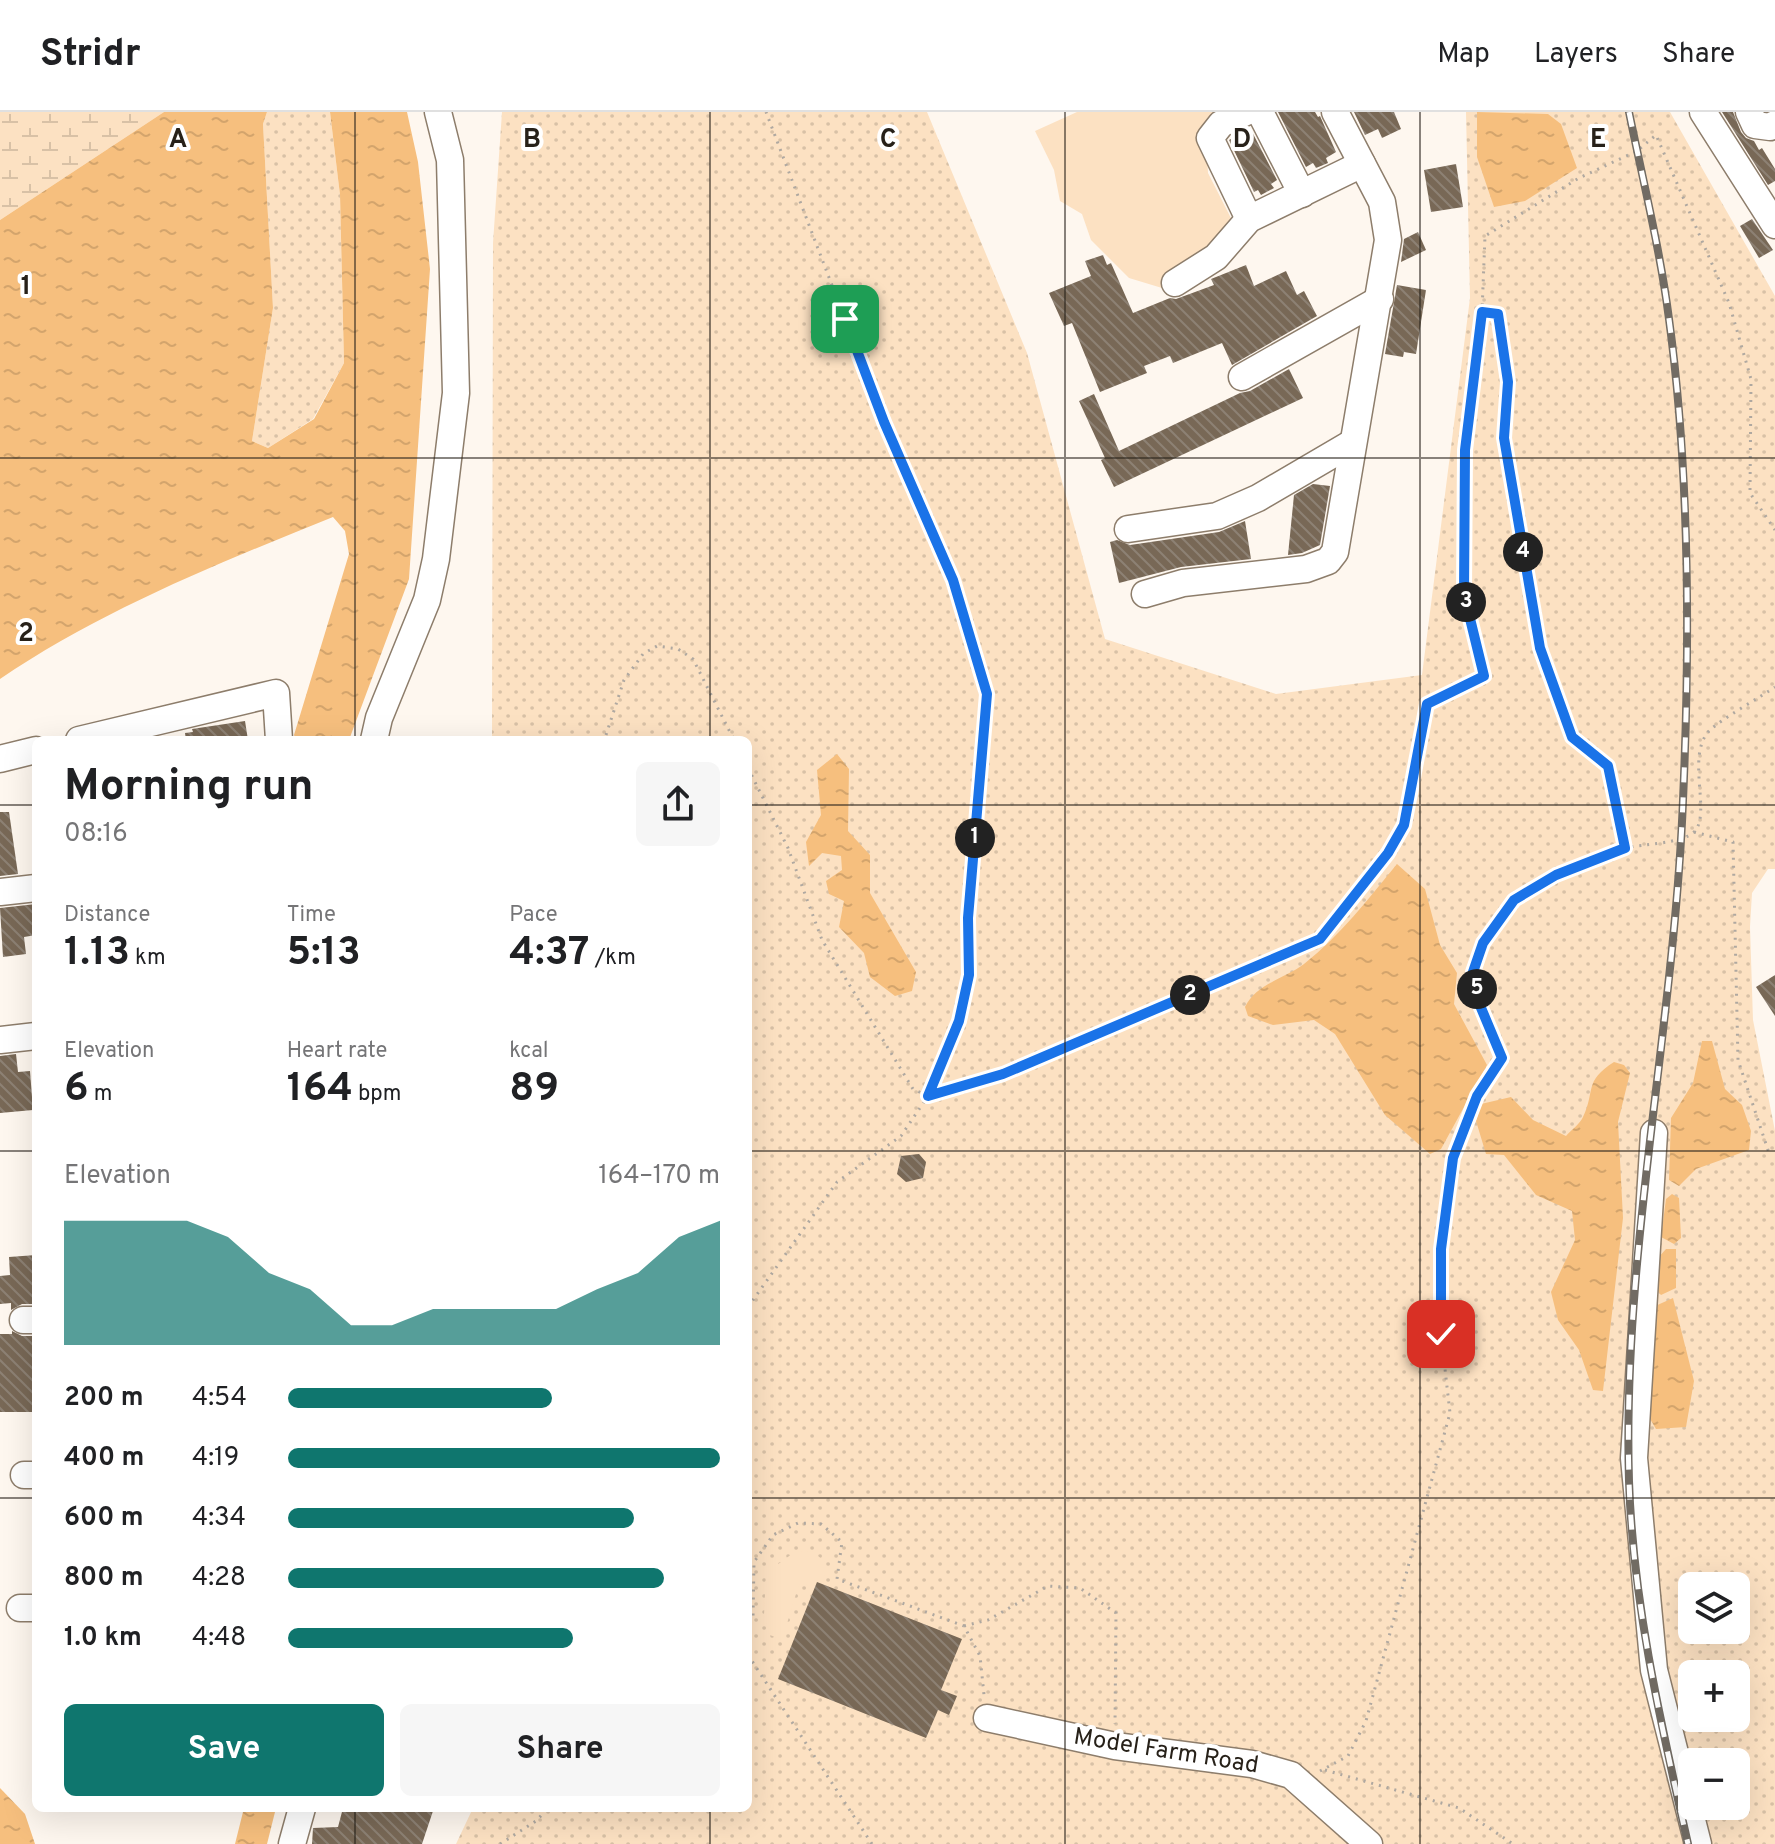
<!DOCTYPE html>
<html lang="en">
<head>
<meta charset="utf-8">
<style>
	body { margin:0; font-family:Overpass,sans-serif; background:#f6f6f6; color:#202124; height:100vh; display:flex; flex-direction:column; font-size:30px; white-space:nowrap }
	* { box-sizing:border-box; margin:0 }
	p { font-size:26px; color:#757577 }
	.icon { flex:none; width:44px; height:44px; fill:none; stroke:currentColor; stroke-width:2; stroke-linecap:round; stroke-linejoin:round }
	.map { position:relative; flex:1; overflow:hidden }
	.drawer { position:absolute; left:32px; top:624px; width:720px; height:1076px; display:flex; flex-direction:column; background:#fff; border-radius:12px; box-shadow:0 8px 32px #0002 }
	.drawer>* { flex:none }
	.fabs { position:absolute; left:1678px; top:1460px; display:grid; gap:16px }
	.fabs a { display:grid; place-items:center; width:72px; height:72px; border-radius:12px; background:#fff; box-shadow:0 8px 32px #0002; font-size:40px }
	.pin { position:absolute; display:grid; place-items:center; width:68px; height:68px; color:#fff; margin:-34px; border-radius:16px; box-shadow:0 4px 12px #0006 }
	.km { position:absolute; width:40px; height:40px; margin:-20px; border-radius:50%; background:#222; color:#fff; font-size:22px; line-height:40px; text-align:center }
	.round { display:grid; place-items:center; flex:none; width:84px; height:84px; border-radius:12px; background:#f6f6f6 }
	.head { display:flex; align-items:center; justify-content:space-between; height:136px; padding:0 32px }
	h1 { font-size:44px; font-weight:700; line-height:60px }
	.figures { display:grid; grid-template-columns:repeat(3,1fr); gap:12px; height:136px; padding:8px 32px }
	.figures div { display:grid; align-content:center }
	.figures b { font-size:40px; font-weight:700 }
	.figures small { font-size:22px; font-weight:400 }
	.figures p { font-size:22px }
	.chart { height:224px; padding:16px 32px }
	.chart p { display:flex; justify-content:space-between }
	.chart svg { width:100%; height:144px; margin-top:8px; fill:#0f766e; opacity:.7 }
	.button { display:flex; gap:16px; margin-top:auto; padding:16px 32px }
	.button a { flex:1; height:92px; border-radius:12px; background:#0f766e; color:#fff; font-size:32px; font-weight:700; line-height:92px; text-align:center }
	.button a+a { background:#f6f6f6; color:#202124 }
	ul { padding:0 32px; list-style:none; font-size:26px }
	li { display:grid; grid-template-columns:128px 96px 1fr; align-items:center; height:60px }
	li i { height:20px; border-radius:10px; background:#0f766e }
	header { display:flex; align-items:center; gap:48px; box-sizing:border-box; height:112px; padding:0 40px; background:#fff; border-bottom:2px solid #e0e0e0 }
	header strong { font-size:38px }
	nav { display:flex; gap:44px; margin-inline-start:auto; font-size:28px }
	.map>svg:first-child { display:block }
</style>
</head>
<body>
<header>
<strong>Stridr</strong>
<nav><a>Map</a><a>Layers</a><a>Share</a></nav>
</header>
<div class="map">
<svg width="1775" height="1732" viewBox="0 0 1775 1732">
	<defs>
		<pattern id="grass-dots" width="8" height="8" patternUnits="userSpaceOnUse" patternTransform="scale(2)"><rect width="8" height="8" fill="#fce1c2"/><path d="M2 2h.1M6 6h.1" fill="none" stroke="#d8c1a6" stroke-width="1.8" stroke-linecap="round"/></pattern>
		<pattern id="wetland-marsh" width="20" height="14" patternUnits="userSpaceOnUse" patternTransform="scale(2)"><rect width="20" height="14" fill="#fce1c2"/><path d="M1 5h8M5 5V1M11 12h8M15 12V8" fill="none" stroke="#d8c1a6"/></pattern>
		<pattern id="water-ripples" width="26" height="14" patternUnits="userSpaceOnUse" patternTransform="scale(2)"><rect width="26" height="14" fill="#f6bf7e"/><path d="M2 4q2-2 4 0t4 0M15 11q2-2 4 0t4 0" fill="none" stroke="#d3a46c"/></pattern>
		<pattern id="building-back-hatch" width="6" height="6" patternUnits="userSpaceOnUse" patternTransform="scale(2)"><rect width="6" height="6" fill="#786856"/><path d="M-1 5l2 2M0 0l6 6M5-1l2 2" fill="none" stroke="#8d8174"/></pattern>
	</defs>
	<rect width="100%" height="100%" fill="#fef7ef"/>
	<!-- grass -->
	<g fill="url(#grass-dots)" fill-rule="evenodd">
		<polygon points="267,0 330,0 340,83 344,251 313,307 268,336 252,329 273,196 263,12"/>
		<path d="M502 0H927L1027 241 1105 527 1276 582 1422 563 1470 186 1466 0H1670L1775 184V757H1768L1752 781 1750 815 1753 908 1775 1019V1732H456L473 1696H748V628H492L493 131ZM1692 1474H1736V1518H1692ZM1692 1562H1736V1606H1692ZM1692 1650H1736V1694H1692Z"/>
	</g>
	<!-- wetland -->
	<polygon fill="url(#wetland-marsh)" points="0,0 164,0 0,108"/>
	<!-- garden -->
	<g fill="#fce1c2">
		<polygon points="1077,0 1223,0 1206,27 1208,61 1236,116 1209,148 1162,176 1129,166 1091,128 1082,102 1060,89 1054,58 1035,19"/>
		<polygon points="796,1439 813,1440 824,1449 825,1464 815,1474 799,1472 782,1528 770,1523 764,1503 766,1461"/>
	</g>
	<!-- water -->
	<g fill="url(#water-ripples)">
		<path d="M164 0H267L263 12 273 196 252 329 268 336 314 307 344 251 340 83 330 0H407L418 50 430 157 409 467 349 628H296L294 623 349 442 345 419 333 405C219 451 102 498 0 567V108Z"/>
		<polygon points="1477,0 1548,2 1561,12 1577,56 1525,89 1494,95 1477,45"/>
		<polygon points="837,642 849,657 848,719 870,743 870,781 916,860 912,879 895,884 870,865 864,841 839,815 844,789 829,782 826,769 842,758 841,744 822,741 809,754 806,730 821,703 817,658"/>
		<path d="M1397 752 1425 777 1440 833 1457 861 1454 892 1487 953 1441 1037 1430 1042 1385 1003 1335 922 1314 908 1273 913 1248 904 1245 895C1256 872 1284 867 1304 852 1340 824 1368 787 1397 752Z"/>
		<polygon points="1702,929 1712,929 1725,977 1742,993 1751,1019 1749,1038 1696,1057 1679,1074 1669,1068 1671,1006 1693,971"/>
		<path d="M1614 950 1624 953 1630 961 1618 1010 1623 1106 1603 1279 1593 1278 1579 1238 1558 1208 1551 1180 1575 1128 1572 1099 1536 1083 1504 1043 1486 1042 1476 1009 1481 992 1511 985 1533 1008 1566 1024C1571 1018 1580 1012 1583 1005 1596 978 1583 970 1614 950Z"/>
		<polygon points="1672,1082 1679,1086 1681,1126 1674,1132 1661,1125 1666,1087"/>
		<polygon points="1666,1137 1676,1137 1676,1176 1661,1183 1651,1172 1658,1146"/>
		<polygon points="1673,1186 1694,1269 1686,1315 1656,1317 1649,1305 1653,1195"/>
		<polygon points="0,1676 25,1702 35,1732 0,1732"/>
		<polygon points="244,1696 276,1696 267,1732 235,1732"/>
	</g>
	<!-- building -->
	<g fill="url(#building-back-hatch)">
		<polygon points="1278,0 1315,0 1318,5 1320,4 1336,40 1326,46 1328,51 1316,56 1313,51 1306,55"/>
		<polygon points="1354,0 1394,0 1401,17 1382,26 1378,17 1365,23"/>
		<polygon points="1722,0 1733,0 1741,20 1746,26 1754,29 1759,38 1762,36 1775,57 1775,69 1768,73"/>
		<polygon points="1250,16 1277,68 1271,72 1274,76 1261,83 1258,78 1254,80 1229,28"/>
		<polygon points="1456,52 1463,95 1431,100 1424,58"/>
		<polygon points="1752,107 1773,138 1759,146 1740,114"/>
		<polygon points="1418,120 1426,138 1401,150 1404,127"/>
		<polygon points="1103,143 1107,153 1111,151 1133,201 1170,186 1176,187 1214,173 1211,167 1246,153 1254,174 1286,159 1297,183 1304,179 1317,204 1232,253 1222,231 1173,251 1170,244 1144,254 1147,261 1100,280 1072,211 1064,214 1049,181 1091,164 1085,149"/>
		<polygon points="1397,173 1426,178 1416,242 1404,240 1403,245 1385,242"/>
		<polygon points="1289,257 1303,286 1114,375 1101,348 1105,346 1079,289 1094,282 1119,339 1240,281 1250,279"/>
		<polygon points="1313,372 1330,374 1320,433 1302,441 1288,443 1294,383"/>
		<polygon points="1245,409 1251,447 1181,455 1119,471 1110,430 1117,428 1130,433 1219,420"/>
		<polygon points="245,609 248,628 186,628 185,621 193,620 192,617"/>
		<polygon points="0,700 9,700 18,762 0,764"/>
		<polygon points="36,792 36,823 24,825 26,842 3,845 0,796"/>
		<polygon points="1775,863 1775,904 1756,875"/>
		<polygon points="16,942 18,960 30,959 33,998 0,1001 0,944"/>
		<polygon points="919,1042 926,1050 923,1066 906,1070 897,1062 901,1044"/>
		<polygon points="36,1143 36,1192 22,1192 11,1198 11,1191 0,1192 0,1164 10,1163 9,1145"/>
		<polygon points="12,1219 22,1224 36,1224 36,1300 0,1300 0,1222 12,1222"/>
		<polygon points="817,1470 962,1527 941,1578 957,1584 949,1603 938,1598 926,1626 778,1567"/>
		<polygon points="343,1696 434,1696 422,1732 312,1732 313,1716 338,1715"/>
	</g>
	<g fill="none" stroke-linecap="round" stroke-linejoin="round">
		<!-- minor casing -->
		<g stroke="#8d7d6b" stroke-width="29">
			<g id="minor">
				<polyline points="1246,0 1221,12 1210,26 1249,107"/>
				<polyline points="1260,0 1302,82"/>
				<polyline points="1703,0 1775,113"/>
				<polyline points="1749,0 1755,13 1770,15 1775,12"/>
				<polyline points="1175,171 1216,145 1249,107 1362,52"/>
				<polyline points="1242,265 1380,187"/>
				<polyline points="1128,417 1217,404 1258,386 1352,331"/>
				<polyline points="1145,482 1183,471 1306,457 1328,449 1335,440 1388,128 1382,90 1335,0"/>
				<polyline points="79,628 276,581 279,628"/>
				<polyline points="374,628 379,606 427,488 436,447 456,281 450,48 438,0"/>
				<polyline points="0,647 36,638"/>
				<polyline points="0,780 36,776"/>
				<polyline points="0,928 36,924"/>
				<polyline points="1654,1021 1634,1346 1654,1558 1698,1732"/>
				<polyline points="23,1208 36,1208"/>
				<polyline points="24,1363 36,1363"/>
				<polyline points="20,1496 36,1496"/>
				<polyline points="987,1606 1115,1634 1252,1652 1291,1663 1369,1732"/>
				<polyline points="292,1732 302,1696"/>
			</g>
		</g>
		<!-- path -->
		<g stroke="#afa8a0" stroke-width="3" stroke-dasharray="2 6" stroke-linecap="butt">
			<polyline points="1482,200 1498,202 1508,270 1504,326 1540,536 1572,625 1608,654 1625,735"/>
			<polyline points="606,623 624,568 643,542 657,534 678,537 693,547 734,628"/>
			<polyline points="748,656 788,736 822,828 913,977 928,984 1003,962 1320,827 1388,741 1404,713 1427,592 1484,564 1464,482 1465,338 1482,200 1485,124 1579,66 1637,39 1656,23 1729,191 1751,267 1750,381 1775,418"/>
			<polyline points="1694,720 1733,730 1738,948 1769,1041"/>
			<polyline points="748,1195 837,1070 901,1024 928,984 959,909 969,863 968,806 987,582 953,468 884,310 766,0"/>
			<polyline points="748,1509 753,1505 754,1450 773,1423 798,1411 821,1412 842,1430 837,1467 964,1514 980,1544 984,1583"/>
			<polyline points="964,1514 988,1508 1048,1474 1080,1476 1116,1501 1115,1612"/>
			<polyline points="748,1543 872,1732"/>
			<polyline points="1325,1658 1459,1696 1513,1732"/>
			<path d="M1320 1659 1348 1644 1366 1609 1450 1301 1441 1222V1137L1453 1046 1477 984 1502 946C1492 921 1472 889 1473 860 1474 840 1500 800 1515 787 1539 767 1594 745 1625 736 1642 732 1683 732 1695 719 1711 700 1686 644 1709 619 1721 607 1759 586 1775 575"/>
			<polyline points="500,1732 536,1709 548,1696"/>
		</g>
		<!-- minor -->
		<use href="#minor" stroke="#fff" stroke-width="26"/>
		<!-- rail casing -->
		<g stroke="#716b63" stroke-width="8">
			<path id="rail" d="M1629 0C1643 69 1660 137 1669 207 1690 362 1690 532 1683 688 1674 916 1622 1141 1629 1369 1633 1492 1661 1612 1688 1732"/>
		</g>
		<!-- rail -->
		<use href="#rail" stroke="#fff" stroke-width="5" stroke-dasharray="15" stroke-linecap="butt"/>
	</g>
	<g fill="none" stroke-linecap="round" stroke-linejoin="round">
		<!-- route casing -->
		<g stroke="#fff" stroke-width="16">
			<polyline id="route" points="845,207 884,310 953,468 987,582 968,806 969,863 959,909 928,984 1003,962 1320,827 1388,741 1404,713 1427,592 1484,564 1464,482 1465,338 1482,200 1498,202 1508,270 1504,326 1540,536 1572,625 1608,654 1625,736 1556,763 1514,788 1483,831 1473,860 1479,891 1502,946 1477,984 1453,1046 1441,1137 1441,1222"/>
		</g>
		<!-- route -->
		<use href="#route" stroke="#1a73e8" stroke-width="10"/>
	</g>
	<!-- grid -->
	<path fill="none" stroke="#272119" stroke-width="2" stroke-opacity="0.55" d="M355 0V628M710 0V628M1065 0V1732M1420 0V1732M0 346H1775M0 693H36M748 693H1775M0 1039H36M748 1039H1775M0 1386H36M748 1386H1775M355 1696V1732M710 1696V1732"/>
	<g text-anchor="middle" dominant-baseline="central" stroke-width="8" stroke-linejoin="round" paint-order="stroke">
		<!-- street labels -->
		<g font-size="24" fill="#272119" stroke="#fff">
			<text transform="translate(1166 1640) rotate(9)">Model Farm Road</text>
		</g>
	</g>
	<g font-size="26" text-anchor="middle" font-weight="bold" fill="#272119" stroke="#fff" stroke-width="8" stroke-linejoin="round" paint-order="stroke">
		<text x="178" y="35">A</text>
		<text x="532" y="35">B</text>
		<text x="888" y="35">C</text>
		<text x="1242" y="35">D</text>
		<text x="1598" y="35">E</text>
		<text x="26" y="182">1</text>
		<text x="26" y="529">2</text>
	</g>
</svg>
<div class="fabs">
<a><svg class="icon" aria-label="layers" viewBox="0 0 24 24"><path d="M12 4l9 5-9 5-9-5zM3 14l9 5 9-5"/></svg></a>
<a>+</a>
<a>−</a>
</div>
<div class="pin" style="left:845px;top:207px;background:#1e9e55"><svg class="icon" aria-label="arrive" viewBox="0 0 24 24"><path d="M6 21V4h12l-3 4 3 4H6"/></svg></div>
<div class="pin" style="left:1441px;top:1222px;background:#d93025"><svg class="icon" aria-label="check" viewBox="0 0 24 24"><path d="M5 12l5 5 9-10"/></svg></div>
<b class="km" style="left:975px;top:726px">1</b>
<b class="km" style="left:1190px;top:883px">2</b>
<b class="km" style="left:1466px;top:490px">3</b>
<b class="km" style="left:1523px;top:440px">4</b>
<b class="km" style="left:1477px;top:877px">5</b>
<section class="drawer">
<div class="head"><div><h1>Morning run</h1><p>08:16</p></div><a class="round"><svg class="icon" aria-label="share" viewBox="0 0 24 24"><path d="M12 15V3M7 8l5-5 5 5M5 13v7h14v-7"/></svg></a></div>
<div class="figures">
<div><p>Distance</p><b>1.13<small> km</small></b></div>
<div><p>Time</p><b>5:13</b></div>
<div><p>Pace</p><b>4:37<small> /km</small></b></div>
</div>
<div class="figures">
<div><p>Elevation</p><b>6<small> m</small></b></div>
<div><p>Heart rate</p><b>164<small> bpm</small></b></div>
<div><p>kcal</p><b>89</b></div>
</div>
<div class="chart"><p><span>Elevation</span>164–170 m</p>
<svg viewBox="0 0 160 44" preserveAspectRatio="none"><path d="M0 44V6L10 6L20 6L30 6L40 11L50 22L60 27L70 38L80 38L90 33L100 33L110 33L120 33L130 27L140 22L150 11L160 6V44z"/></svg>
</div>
<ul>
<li><b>200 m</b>4:54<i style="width:61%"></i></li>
<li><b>400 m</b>4:19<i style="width:100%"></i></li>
<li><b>600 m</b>4:34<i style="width:80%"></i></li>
<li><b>800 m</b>4:28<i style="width:87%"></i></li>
<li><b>1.0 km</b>4:48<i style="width:66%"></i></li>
</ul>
<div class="button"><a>Save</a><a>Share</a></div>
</section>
</div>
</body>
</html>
